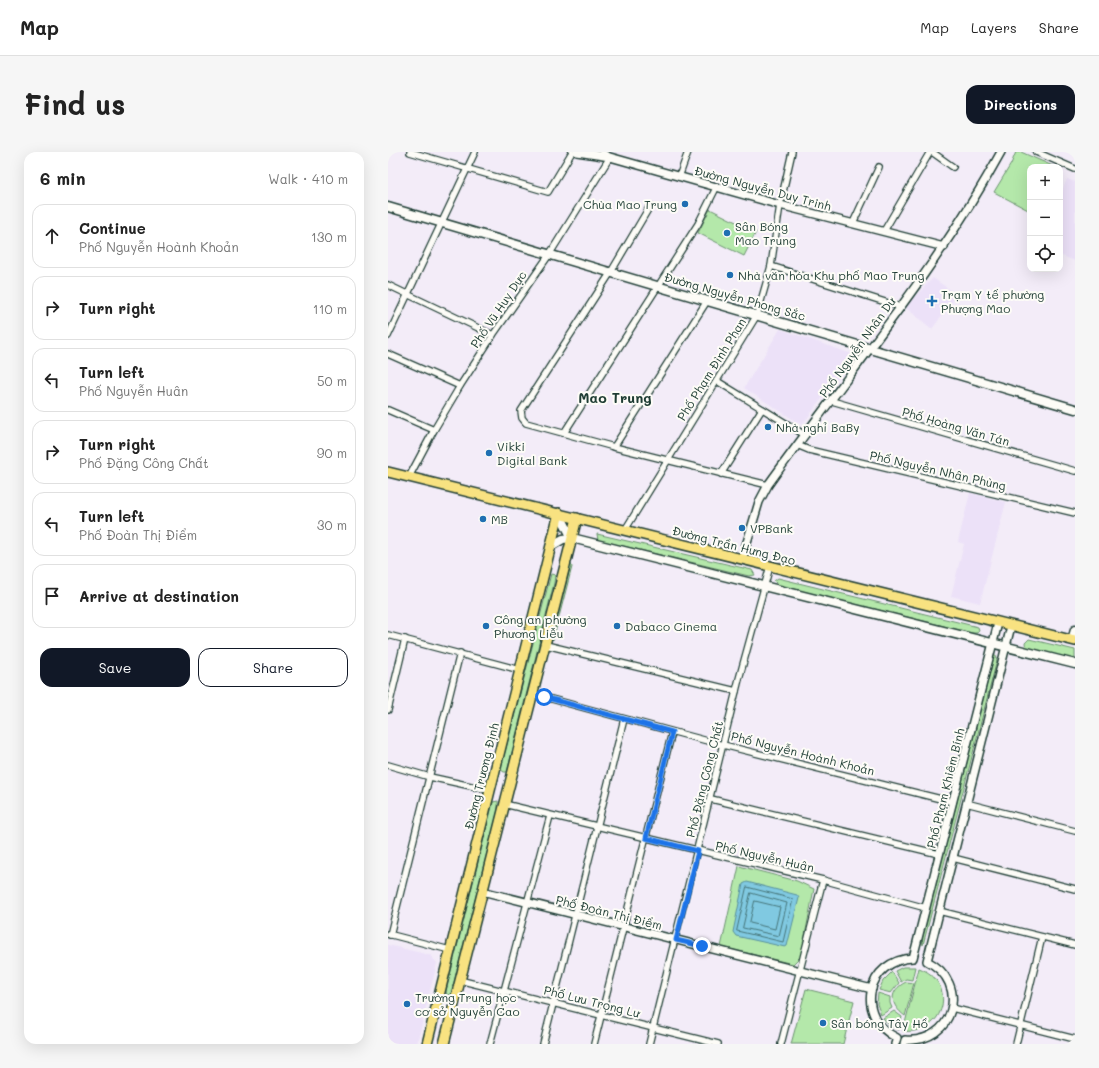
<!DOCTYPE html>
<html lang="en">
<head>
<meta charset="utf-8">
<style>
  :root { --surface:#fff; --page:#f6f6f6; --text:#222; --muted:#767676; --line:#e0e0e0; --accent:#111827 }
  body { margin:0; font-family:Mali,sans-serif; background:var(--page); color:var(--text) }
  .controls { position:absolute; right:12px; top:12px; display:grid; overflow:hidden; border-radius:8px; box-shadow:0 4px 16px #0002 }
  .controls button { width:36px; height:36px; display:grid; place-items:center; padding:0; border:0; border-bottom:1px solid var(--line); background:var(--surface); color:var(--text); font:20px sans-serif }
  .stop { position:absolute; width:12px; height:12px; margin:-9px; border:3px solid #1a73e8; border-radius:50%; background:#fff }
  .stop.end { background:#1a73e8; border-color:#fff; box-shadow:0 1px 4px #0008 }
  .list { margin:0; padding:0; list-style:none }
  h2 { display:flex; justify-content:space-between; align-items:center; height:52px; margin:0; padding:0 16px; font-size:17px }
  h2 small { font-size:13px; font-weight:400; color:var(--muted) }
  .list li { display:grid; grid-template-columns:26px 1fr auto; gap:12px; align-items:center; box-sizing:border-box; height:64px; margin:0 8px 8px; padding:0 8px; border:1px solid var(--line); border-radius:12px }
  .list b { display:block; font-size:15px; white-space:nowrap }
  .list p { margin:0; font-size:13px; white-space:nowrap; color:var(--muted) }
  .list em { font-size:13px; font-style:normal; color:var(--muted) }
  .actions { display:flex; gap:8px; padding:12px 16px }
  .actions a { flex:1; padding:9px 0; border:1px solid var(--accent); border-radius:12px; text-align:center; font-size:14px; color:var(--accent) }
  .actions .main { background:var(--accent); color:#fff }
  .icon { flex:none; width:22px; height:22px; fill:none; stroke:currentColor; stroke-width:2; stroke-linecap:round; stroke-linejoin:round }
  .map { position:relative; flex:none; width:687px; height:892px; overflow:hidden; border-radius:12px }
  header { display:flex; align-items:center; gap:24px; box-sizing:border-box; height:56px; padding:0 20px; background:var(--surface); border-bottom:1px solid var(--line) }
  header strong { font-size:19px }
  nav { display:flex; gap:22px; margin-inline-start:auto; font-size:14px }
  .intro { display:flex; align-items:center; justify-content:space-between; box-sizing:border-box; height:96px; padding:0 24px }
  h1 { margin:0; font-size:28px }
  .button { padding:10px 18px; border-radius:12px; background:var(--accent); color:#fff; font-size:14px; font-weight:700 }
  main { display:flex; gap:24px; padding:0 24px }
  aside { flex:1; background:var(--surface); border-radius:12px; box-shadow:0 4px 16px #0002 }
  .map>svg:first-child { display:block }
  .built { fill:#ece1f8 }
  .green { fill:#b4e8aa; stroke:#6a926f }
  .water { fill:#80c9e1; stroke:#59919c }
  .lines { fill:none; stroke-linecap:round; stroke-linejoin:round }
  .shore { stroke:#467579; stroke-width:1 }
  .minor-casing { stroke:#1f3d34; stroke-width:8 }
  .tertiary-casing { stroke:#1f3d34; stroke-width:10 }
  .secondary-casing { stroke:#1f3d34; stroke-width:11 }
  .primary-casing { stroke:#1f3d34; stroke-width:12 }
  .trunk-casing { stroke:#1f3d34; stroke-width:12 }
  .minor { stroke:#fdfcf7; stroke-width:5.5 }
  .tertiary { stroke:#fdfcf7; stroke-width:7 }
  .secondary { stroke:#fdfcf7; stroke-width:8 }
  .primary { stroke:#f8e281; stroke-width:9 }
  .trunk { stroke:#f8e281; stroke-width:9 }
  .route { stroke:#1a73e8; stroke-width:5 }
  .poi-dot { fill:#1f6fb2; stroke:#fdfcf7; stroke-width:1.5 }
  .labels { text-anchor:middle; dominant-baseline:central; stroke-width:4; stroke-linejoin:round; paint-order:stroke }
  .street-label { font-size:12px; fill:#1f3d34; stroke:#fdfcf7 }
  .poi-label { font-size:12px; fill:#1f3d34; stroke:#fdfcf7; text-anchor:start }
  .quarter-label { font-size:14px; font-weight:bold; fill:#1f3d34; stroke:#fdfcf7 }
</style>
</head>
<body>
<header>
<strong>Map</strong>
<nav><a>Map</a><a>Layers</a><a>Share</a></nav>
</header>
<div class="intro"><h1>Find us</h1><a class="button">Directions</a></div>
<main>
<aside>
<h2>6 min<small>Walk · 410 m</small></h2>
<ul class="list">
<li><svg class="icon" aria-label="ahead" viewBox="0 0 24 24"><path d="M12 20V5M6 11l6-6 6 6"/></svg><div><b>Continue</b><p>Phố Nguyễn Hoành Khoản</p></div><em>130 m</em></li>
<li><svg class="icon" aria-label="right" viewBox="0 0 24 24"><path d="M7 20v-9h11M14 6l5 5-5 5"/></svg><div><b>Turn right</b></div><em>110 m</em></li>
<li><svg class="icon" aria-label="left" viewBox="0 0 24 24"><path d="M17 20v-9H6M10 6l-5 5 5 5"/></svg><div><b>Turn left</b><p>Phố Nguyễn Huân</p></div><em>50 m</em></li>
<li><svg class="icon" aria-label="right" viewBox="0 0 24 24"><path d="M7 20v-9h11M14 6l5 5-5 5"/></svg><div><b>Turn right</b><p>Phố Đặng Công Chất</p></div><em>90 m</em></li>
<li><svg class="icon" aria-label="left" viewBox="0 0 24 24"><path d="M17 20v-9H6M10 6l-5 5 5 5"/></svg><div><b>Turn left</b><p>Phố Đoàn Thị Điểm</p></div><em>30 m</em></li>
<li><svg class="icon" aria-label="arrive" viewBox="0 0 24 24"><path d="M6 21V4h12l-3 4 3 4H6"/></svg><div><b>Arrive at destination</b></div></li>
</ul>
<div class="actions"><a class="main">Save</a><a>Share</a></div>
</aside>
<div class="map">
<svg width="687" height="892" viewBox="0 0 687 892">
  <rect width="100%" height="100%" fill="#f3ecf8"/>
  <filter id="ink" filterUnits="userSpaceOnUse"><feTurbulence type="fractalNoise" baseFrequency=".025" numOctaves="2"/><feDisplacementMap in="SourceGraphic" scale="8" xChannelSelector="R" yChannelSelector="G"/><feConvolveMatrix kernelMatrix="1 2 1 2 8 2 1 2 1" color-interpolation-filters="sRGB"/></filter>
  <g filter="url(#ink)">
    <g class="built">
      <polygon points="679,27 687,30 687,109 672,103 672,44"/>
      <polygon points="545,126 569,143 544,177 517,155"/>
      <polygon points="392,177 467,203 414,273 356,236"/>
      <polygon points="582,341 618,350 592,451 563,444 576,392 570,390"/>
      <polygon points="0,793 42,803 49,811 29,892 0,892"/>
    </g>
    <g class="green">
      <polygon points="628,0 633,0 667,15 642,15 642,59 606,40 623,12"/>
      <polygon points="322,57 368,80 356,104 310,81"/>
      <polygon points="209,382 364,418 367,423 361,424 210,388"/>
      <polygon points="183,412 184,415 165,488 163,485"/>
      <polygon points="163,422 167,423 166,431 119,620 116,620 113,618 113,615"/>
      <polygon points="390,426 590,475 591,478 589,481 584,481 390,433 386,429"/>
      <polygon points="641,487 687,498 687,508 638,496 637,491"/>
      <polygon points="606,504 608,504 609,508 535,793 534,787"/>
      <polygon points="110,649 110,658 64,838 63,842 59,843 58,839 104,654 105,650"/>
      <polygon points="351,714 409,729 426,737 413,804 405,812 333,795"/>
      <polygon points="515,815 527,815 524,828 518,827 513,830 507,819"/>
      <path d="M531 816C570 830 558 884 515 879Z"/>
      <polygon points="504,820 511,831 503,841 491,838 495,829"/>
      <path d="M518 830 526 831 517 864C502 853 500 839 518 830Z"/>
      <polygon points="418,837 466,849 455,892 403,892"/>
      <polygon points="490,841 502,845 502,851 504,856 493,863 489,852"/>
      <polygon points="506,859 514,865 511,878 501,873 495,866"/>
    </g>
    <polygon class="water" points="359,730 409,743 411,746 399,794 397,795 348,784 345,780 355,732"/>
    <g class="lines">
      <g class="shore">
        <polygon points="359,735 405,747 395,790 349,779"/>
        <polygon points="363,741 399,751 391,784 355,776"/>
        <polygon points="367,749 392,755 387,777 362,771"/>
      </g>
      <defs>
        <g id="minor">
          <polyline points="22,0 160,40 184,0"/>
          <polyline points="544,0 565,15"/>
          <polyline points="648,0 687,17"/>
          <polyline points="291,25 300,0"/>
          <polyline points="262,54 223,120 133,259 134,266 138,271 226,295 380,333"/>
          <polyline points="465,71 491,15"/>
          <polyline points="496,79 542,0"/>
          <polyline points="383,114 513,155"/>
          <polyline points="0,133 105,183"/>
          <polyline points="0,184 87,0"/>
          <polyline points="0,202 72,234"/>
          <polyline points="329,229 417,283"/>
          <polyline points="444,249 687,319"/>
          <polyline points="0,258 46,278"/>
          <polyline points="176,281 310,72 328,36"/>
          <polyline points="409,293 421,298 687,361"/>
          <polyline points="226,295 319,149"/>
          <polyline points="333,322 374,257"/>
          <polyline points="21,325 46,278 72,234 105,183 161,103 222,5 214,0"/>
          <polyline points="237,378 369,163 383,114 392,53 404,0"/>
          <polyline points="0,483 132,518"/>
          <polyline points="158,493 348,539"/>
          <polyline points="145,542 327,591 565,650"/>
          <polyline points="0,558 17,487"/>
          <polyline points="0,613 42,625 101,638"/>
          <polyline points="323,647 551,702"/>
          <polyline points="578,651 687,679"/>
          <polyline points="116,652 435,728 538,756"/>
          <polyline points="565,706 687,737"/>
          <polyline points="551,759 687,793"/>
          <polyline points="0,782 62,798"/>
          <polyline points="2,783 72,501"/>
          <polyline points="71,828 330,892"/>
          <polyline points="564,856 687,887"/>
          <polyline points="102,892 162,664"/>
          <polyline points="155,892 236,567"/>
          <polyline points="206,892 284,580"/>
          <polyline points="261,892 351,527 382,414"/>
          <polyline points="393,892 435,728"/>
          <polyline points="628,892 654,785"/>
        </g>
        <g id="tertiary">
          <polyline points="189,0 222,5 392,53 556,95"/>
          <path d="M354 407 371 350 380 333C459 223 548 119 613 0"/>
          <polyline points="94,739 484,837"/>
          <path d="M507 892 509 886C466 865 478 808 525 806L610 471"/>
          <path d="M516 892 517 888C566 892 583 831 539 809L623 474"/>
        </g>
        <g id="secondary">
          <polyline points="0,55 687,257"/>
          <polyline points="171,361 184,386"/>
          <polyline points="163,394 175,387 184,386 687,512"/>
          <polyline points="684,488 687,478"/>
        </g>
        <g id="primary">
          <polyline points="39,892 171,361"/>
          <polyline points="56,892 189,366"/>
        </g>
        <polyline id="trunk" points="0,320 687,489"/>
      </defs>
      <use href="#minor" class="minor-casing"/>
      <use href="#tertiary" class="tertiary-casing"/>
      <use href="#secondary" class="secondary-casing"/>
      <use href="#primary" class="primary-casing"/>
      <use href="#trunk" class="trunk-casing"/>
      <use href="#minor" class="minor"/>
      <use href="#tertiary" class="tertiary"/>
      <use href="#secondary" class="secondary"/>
      <use href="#primary" class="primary"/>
      <use href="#trunk" class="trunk"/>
    </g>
  </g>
  <g class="lines" filter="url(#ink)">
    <polyline class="route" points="156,545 284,580 258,686 310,699 288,788 314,794"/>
  </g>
  <g class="poi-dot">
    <circle cx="297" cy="52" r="4"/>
    <circle cx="339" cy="81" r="4"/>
    <circle cx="342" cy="123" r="4"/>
    <path d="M542 143h4v4h4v4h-4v4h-4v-4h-4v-4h4z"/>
    <circle cx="380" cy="275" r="4"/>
    <circle cx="101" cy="301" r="4"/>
    <circle cx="95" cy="367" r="4"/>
    <circle cx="354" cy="376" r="4"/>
    <circle cx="98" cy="474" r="4"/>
    <circle cx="229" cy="474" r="4"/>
    <circle cx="19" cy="852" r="4"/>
    <circle cx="435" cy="871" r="4"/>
  </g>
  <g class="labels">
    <g class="street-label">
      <text transform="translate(375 36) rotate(15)">Đường Nguyễn Duy Trinh</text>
      <text transform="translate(347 144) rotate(16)">Đường Nguyễn Phong Sắc</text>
      <text transform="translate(110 157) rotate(-56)">Phố Vũ Huy Dực</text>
      <text transform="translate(469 195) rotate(-54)">Phố Nguyễn Nhân Dư</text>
      <text transform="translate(323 217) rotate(-58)">Phố Phạm Đình Phan</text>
      <text transform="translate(568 274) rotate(16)">Phố Hoàng Văn Tán</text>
      <text transform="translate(550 318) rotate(13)">Phố Nguyễn Nhân Phùng</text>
      <text transform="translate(346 393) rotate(14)">Đường Trần Hưng Đạo</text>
      <text transform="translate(415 601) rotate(14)">Phố Nguyễn Hoành Khoản</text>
      <text transform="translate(93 624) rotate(-76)">Đường Trương Định</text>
      <text transform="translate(316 627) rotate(-76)">Phố Đặng Công Chất</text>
      <text transform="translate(557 636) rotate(-76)">Phố Phạm Khiêm Bính</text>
      <text transform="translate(377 704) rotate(13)">Phố Nguyễn Huân</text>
      <text transform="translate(221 760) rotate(14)">Phố Đoàn Thị Điểm</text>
      <text transform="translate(204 849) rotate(14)">Phố Lưu Trọng Lư</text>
    </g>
    <g class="poi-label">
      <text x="289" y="52" text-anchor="end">Chùa Mao Trung</text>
      <text x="347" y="74">Sân Bóng<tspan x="347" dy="14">Mao Trung</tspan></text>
      <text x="350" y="123">Nhà văn hóa Khu phố Mao Trung</text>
      <text x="553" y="142">Trạm Y tế phường<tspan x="553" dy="14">Phượng Mao</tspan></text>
      <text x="388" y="275">Nhà nghỉ BaBy</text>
      <text x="109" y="294">Vikki<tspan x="109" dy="14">Digital Bank</tspan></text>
      <text x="103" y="367">MB</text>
      <text x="362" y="376">VPBank</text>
      <text x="106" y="467">Công an phường<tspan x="106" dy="14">Phương Liễu</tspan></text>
      <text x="237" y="474">Dabaco Cinema</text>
      <text x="27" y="845">Trường Trung học<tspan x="27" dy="14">cơ sở Nguyễn Cao</tspan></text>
      <text x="443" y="871">Sân bóng Tây Hồ</text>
    </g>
    <g class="quarter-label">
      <text x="227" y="245">Mao Trung</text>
    </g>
  </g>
</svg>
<div class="controls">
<button>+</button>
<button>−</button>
<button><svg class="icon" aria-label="locate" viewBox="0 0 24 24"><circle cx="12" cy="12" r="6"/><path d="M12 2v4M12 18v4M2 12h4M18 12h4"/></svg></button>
</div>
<div class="stop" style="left:156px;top:545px"></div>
<div class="stop end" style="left:314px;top:794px"></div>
</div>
</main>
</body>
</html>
